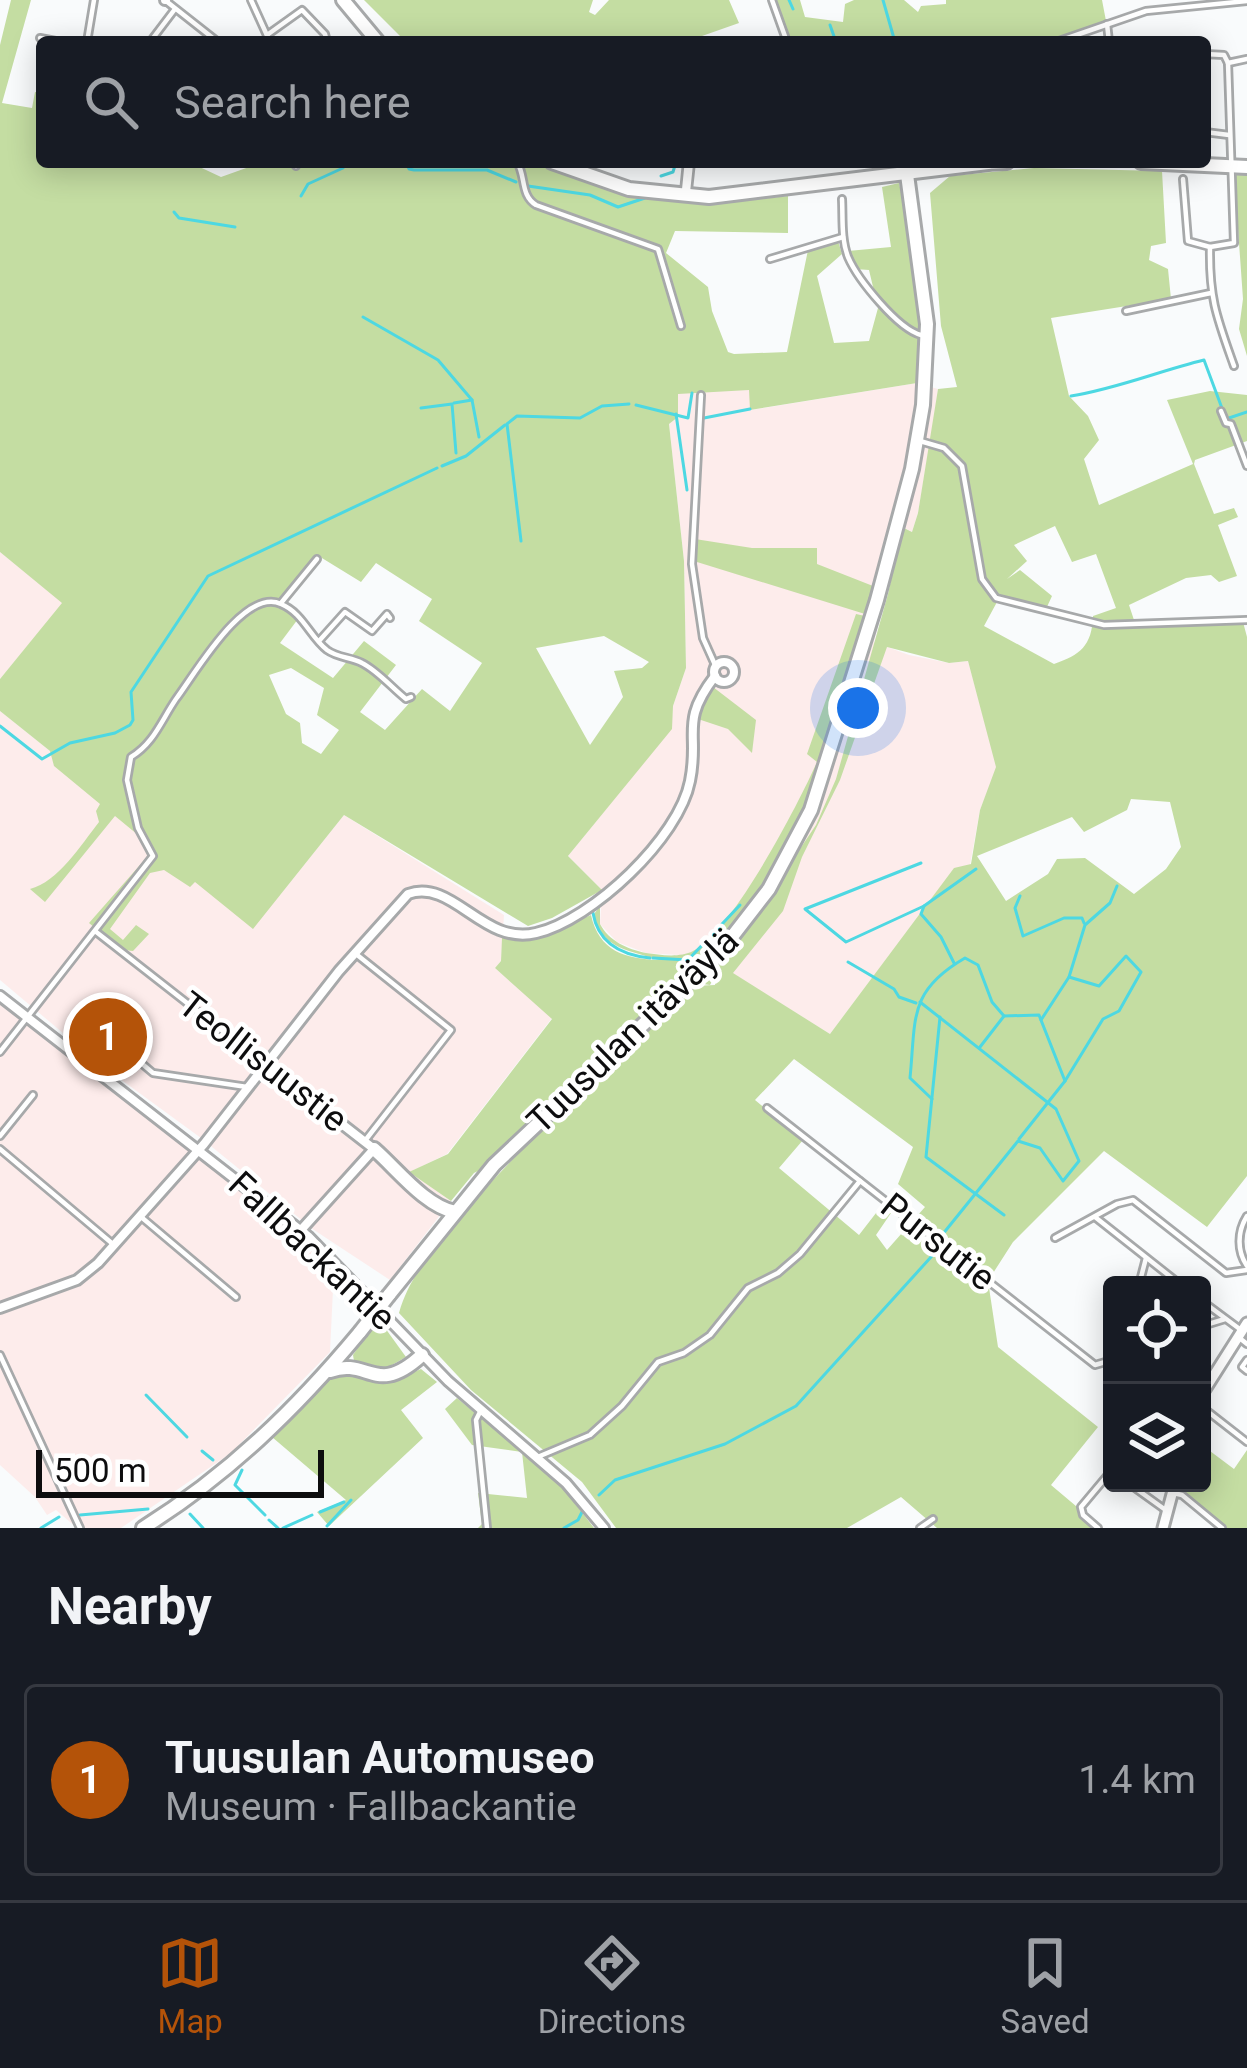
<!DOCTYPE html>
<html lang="en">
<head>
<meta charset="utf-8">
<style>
  :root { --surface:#171b24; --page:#20242c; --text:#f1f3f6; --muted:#9ea1a6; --line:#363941; --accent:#b45309 }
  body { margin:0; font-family:Roboto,sans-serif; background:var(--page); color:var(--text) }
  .controls { position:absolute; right:36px; bottom:36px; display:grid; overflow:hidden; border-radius:12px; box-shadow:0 6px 30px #0003 }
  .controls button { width:108px; height:108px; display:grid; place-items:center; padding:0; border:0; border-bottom:3px solid var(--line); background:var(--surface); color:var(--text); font:60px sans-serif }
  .scale { position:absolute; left:36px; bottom:30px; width:288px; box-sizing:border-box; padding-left:12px; border:6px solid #0d0d0e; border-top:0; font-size:33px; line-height:42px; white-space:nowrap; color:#0d0d0e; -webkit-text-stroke:9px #fff; paint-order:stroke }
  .you { position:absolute; left:858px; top:708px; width:42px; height:42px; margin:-30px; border:9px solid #fff; border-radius:50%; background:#1a73e8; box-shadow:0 0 0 18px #1a73e833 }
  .badge { display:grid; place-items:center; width:78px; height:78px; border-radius:50%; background:var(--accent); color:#fff; font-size:39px; font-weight:700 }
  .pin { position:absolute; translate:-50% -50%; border:6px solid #fff; box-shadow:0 3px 12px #0006 }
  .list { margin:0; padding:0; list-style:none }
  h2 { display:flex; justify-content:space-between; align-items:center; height:156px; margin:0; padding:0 48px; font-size:51px }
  h2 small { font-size:39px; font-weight:400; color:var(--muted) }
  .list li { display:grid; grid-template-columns:78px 1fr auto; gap:36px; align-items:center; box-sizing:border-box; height:192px; margin:0 24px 24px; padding:0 24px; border:3px solid var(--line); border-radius:12px }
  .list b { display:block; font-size:45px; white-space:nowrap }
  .list p { margin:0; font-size:39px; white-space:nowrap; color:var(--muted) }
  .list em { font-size:39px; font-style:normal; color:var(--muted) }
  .icon { flex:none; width:66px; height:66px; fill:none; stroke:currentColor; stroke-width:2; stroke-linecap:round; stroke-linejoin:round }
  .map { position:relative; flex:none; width:1247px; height:1528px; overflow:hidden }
  .search { position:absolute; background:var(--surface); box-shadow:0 6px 30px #0003; left:36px; right:36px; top:36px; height:132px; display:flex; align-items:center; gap:30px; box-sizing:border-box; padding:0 42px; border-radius:12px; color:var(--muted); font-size:45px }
  .sheet { height:372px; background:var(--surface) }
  nav { display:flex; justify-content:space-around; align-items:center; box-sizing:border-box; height:168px; border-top:3px solid var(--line); background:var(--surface); font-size:33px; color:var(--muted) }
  nav a { display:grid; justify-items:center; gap:6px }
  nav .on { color:var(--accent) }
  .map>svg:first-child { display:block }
  .industrial { fill:#fdeceb }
  .green { fill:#c4dda2; fill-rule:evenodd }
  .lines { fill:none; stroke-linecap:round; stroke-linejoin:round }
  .stream { stroke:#4dd8e2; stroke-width:3 }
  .minor-casing { stroke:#a7a9aa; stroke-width:10 }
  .tertiary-casing { stroke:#a7a9aa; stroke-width:14 }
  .secondary-casing { stroke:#a7a9aa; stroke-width:15 }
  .primary-casing { stroke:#a7a9aa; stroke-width:18 }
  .minor { stroke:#fff; stroke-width:4.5 }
  .tertiary { stroke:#fff; stroke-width:8 }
  .secondary { stroke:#fff; stroke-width:9 }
  .primary { stroke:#fff; stroke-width:12 }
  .primary-bridge-casing { stroke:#a7a9aa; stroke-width:18; stroke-linecap:butt }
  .primary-bridge { stroke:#fff; stroke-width:12 }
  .labels { text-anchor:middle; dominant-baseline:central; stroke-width:9; stroke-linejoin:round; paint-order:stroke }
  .street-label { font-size:36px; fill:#0d0d0e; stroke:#fff }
</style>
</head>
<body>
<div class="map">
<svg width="1247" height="1528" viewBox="0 0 1247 1528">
  <rect width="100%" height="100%" fill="#f9fbfc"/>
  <g class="industrial">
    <polygon points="917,383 938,389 935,413 918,513 912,532 903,527 874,642 909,655 949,663 968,661 997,767 980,810 970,865 954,869 830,1034 732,973 679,955 646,953 617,942 600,924 601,909 595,894 601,889 568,856 671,729 673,706 686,668 684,561 669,424 678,417 678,393 750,389 751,410"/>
    <polygon points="0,552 63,603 0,679"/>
    <polygon points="0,711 50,751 280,895 344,815 504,915 501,961 495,968 552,1018 447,1154 410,1172 451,1201 390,1280 314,1230 201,1138 101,1065 0,980"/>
    <polygon points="0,1004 244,1188 334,1268 330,1352 231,1453 121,1528 77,1528 56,1510 47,1515 35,1497 0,1465"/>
  </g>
  <g class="green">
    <path d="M11 0H31L2 103 32 108 35 92 42 93V162H189L221 177 263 162H534L616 189 689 199 749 200 788 196V233L675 231 666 253 708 287 712 311 728 352 734 354 787 352 808 250 838 241 842 254 817 276 834 343 869 341 878 308 869 270 855 269 848 251 891 247 882 187 899 183 905 210 909 214 922 342 917 383 750 410 749 390 678 394V417L669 424 684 561 686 668 673 706 672 729 568 856 602 890 552 918 528 926 344 815 253 929 195 882 190 887 164 870 150 873 110 929 123 940 136 925 149 934 133 951C117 950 102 933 89 923L147 857 149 844 115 816 45 902 30 889C58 882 81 845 99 822L96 811 100 804 54 766 50 751 0 711V679L62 603 0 552V45ZM317 555 361 582 376 563 432 599 419 621 482 663 450 711 422 689 385 730 360 712 396 665 364 641 333 678 280 643 298 619 278 603ZM604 636 649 662 642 668 614 671 623 697 590 745 536 648ZM291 668 324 688 317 715 339 730 321 754 302 743 300 723 286 714 269 675Z"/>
    <polygon points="364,0 593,0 589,12 595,15 609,0 729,0 739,23 685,42 406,42"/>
    <polygon points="775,0 800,0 805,17 843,22 845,4 854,0 904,0 918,12 921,6 946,4 946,0 1102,0 1106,21 1050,42 790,42"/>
    <path d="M1034 168 1162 171 1166 243 1151 246 1149 260 1168 269 1171 299 1051 318 1069 396 1088 416 1099 440 1084 459 1099 505 1193 464 1167 400 1210 391 1247 395V441L1195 460 1194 464 1214 514 1234 508 1238 517 1218 525 1237 576 1219 582 1211 575 1186 578 1129 605 1136 626 1243 622 1247 637V1176L1207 1227 1104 1151 1013 1242 988 1281 998 1347 1098 1427 1051 1485 1102 1528H937L901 1497 847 1528H616L582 1482 471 1390 399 1313C408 1281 425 1261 446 1235 518 1142 612 1071 692 986L715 985 716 974 710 985 696 983 720 961 755 916 816 825 836 779 888 594 902 527 912 532 918 513 938 389 957 387 941 326 930 193 950 176ZM1055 526 1072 562 1096 554 1116 608 1093 616C1092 646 1080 655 1054 664L984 626 997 602 1046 609 1052 596 1020 570 1007 579 1027 561 1014 545ZM887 647 949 663 968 661 996 767 980 810 971 864 954 868 830 1034 733 973 783 911 802 857 840 780ZM1131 799 1170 802 1181 847 1166 869 1134 894 1085 858 1057 859 1048 874 1006 901 977 856 1072 817 1084 832 1127 810ZM794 1059 913 1147 898 1184 925 1207 887 1250 876 1235 891 1213 883 1204 859 1235 779 1168 803 1140 755 1100Z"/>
    <polygon points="1234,172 1247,172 1247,356 1239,329 1243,299"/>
    <polygon points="695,539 752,548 817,548 817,564 873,586 865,614 697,562"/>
    <path d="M856 614 865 616 820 772 776 869 728 939 486 1167 474 1173 451 1201 409 1172 448 1154 552 1019 495 968 501 961 502 938 541 937 591 915C599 951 625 959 659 960 634 951 600 950 594 914L600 906V924C609 941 627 949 646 953 660 955 680 958 693 951 733 930 798 805 817 762L807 754Z"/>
    <polygon points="713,687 756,720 752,753 728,729 695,718"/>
    <polygon points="375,1321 380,1321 406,1357 385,1369 354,1361 353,1355"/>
    <polygon points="421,1369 437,1382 401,1410 423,1438 329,1526 317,1512 346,1500 272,1437 333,1375 341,1372 391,1382"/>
    <polygon points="457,1398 560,1484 594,1528 478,1528 482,1524 478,1493 527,1498 522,1452 472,1445 445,1409"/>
    <polygon points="1202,1445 1234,1469 1247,1450 1247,1528 1225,1528 1180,1492 1182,1483 1202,1483"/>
  </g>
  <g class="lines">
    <g class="stream">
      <polyline points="789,0 793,9"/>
      <polyline points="883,0 895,42"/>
      <polyline points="830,25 836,42"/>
      <polyline points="406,162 409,169 414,170 487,170 516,182"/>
      <polyline points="350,165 355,162"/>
      <polyline points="661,176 673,172 676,162"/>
      <polyline points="528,186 590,195 618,207 645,198"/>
      <polyline points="301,196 308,184 343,168"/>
      <polyline points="174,212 179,218 235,227"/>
      <polyline points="363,317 438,360 472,400 479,437"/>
      <path d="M1071 396C1116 389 1159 371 1204 360L1226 419 1247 412"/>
      <polyline points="454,403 472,400"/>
      <polyline points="636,405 688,418 692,393"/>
      <polyline points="421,408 452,404 456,453"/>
      <polyline points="676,414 687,490"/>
      <polyline points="704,418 750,409"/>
      <polyline points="442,466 466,456 505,425"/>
      <polyline points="521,541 507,424 517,416 580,418 602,406 629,404"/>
      <polyline points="0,726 42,759 70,743 115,733 130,725 133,720 131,692 208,576 437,468"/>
      <polyline points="921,863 805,909 846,942 924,906 976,869"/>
      <polyline points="1020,896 1015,908 1023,936 1064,918 1082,918 1084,923"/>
      <polyline points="924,906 921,914 941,937 954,963"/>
      <path d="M593 913C598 943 621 955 650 958"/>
      <polyline points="653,958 688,960 740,905"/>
      <polyline points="848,962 894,989 899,997 916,1003"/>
      <polyline points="920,1002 1056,1109 1079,1161 1063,1181 1040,1148 1018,1141 938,1240"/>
      <polyline points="940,1017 926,1157 1004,1215"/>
      <polyline points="1041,1020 1069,977 1085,925 1110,903 1117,886"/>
      <polyline points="980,1047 1004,1016 1039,1015 1065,1081"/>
      <path d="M932 1099 910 1078C916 1018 908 991 965 958L978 965 992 1002 1004 1016"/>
      <polyline points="1019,1139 1065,1081 1103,1019 1119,1011 1141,972 1126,956 1099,986 1069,977"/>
      <polyline points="146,1395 187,1437"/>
      <polyline points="202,1451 213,1460"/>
      <polyline points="242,1470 235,1485 265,1515"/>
      <polyline points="599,1495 615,1480 725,1444 796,1406 941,1246"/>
      <polyline points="320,1512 344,1502"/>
      <polyline points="190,1514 203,1528"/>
      <polyline points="80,1515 148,1509"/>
      <polyline points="269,1520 278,1528"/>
      <polyline points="327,1526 351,1500"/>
      <polyline points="41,1528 59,1517"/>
      <polyline points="283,1528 312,1515"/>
      <polyline points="564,1528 578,1520 583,1510"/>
    </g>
    <defs>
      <g id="minor">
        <polyline points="251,0 270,42"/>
        <polyline points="772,0 787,42"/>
        <polyline points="166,1 218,42"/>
        <polyline points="1107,24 1109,42"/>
        <polyline points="267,35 302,10 325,34 327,42"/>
        <polyline points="40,38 61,42"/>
        <polyline points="87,42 94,0"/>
        <polyline points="150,42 175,9"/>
        <polyline points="1056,42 1146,11 1247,1"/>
        <polyline points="1205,54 1224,55 1228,63"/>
        <path d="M1228 63 1234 243 1210 247C1209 299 1217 318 1234 366"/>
        <polyline points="1228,63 1247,59"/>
        <polyline points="1205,132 1229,135"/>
        <polyline points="293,162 296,166"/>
        <path d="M517 162C526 176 520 195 536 205L658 249 681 326"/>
        <polyline points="1183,179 1188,241 1210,247"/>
        <polyline points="688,190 691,162"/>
        <polyline points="684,192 687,162"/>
        <path d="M842 199C843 218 841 239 848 257 858 280 898 329 921 335"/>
        <polyline points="770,259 843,237"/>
        <polyline points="1126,311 1211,293"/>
        <polyline points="701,395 692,564 703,638 716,667"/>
        <polyline points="1221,411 1226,423 1231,424 1247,466"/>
        <polyline points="920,441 944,448 962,466 982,579 996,598 1104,625 1247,620"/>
        <polyline points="281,603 317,559"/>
        <polyline points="319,641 345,612 372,631 387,614 390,618"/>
        <polyline points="95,931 265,1064"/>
        <polyline points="356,954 451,1030 364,1142"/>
        <path d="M0 1052 153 856 138 828 127 780 131 757C154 743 161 721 176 699 195 674 244 587 281 604 303 613 310 637 327 650 338 658 351 657 362 663 378 671 392 688 406 699L411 697"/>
        <polyline points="140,1062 153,1073 247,1087"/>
        <polyline points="767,1108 1095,1365 1112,1360"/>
        <polyline points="0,1136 33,1095"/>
        <polyline points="0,1149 114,1245"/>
        <polyline points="140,1216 236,1297"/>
        <path d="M1247 1216C1237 1232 1237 1251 1247 1266"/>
        <polyline points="1095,1217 1181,1285"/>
        <polyline points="1055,1238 1117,1204 1133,1200 1226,1273 1247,1270"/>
        <polyline points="1139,1285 1146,1258"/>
        <polyline points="1202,1301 1241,1330"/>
        <polyline points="1202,1326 1225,1319"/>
        <polyline points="1237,1336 1247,1344"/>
        <polyline points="0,1355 80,1528"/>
        <polyline points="1247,1360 1242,1367 1247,1371"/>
        <polyline points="1202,1407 1247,1442"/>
        <polyline points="481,1410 476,1420 487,1528"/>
        <polyline points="540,1456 590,1435 622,1406 658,1362 684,1353 710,1335 748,1288 778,1273 800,1254 860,1181"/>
        <polyline points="1128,1483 1167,1511"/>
        <polyline points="1173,1493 1182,1495 1222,1528"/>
        <polyline points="920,1528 933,1519"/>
        <polyline points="1098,1528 1083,1515 1081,1507 1112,1470"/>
      </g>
      <g id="tertiary">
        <polyline points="165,0 166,0"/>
        <circle cx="724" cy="672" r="10"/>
        <polyline points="0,996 309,1237 448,1381 566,1483 604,1528"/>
        <polyline points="266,1065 374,1149 301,1230"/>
        <path d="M0 1308 77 1280 98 1263 204 1144 339 971 408 894C453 878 483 946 536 933 592 920 679 838 690 781 700 733 679 723 715 676"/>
      </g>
      <g id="secondary">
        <polyline points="1202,1394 1247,1323"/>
        <polyline points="1163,1528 1175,1483"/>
      </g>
      <g id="primary">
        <polyline points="343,0 378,42"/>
        <polyline points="552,162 629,189 709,197 988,163"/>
        <polyline points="1141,162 1247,167"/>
        <polyline points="982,163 1007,162"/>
        <path d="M374 1149C397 1169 425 1206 455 1212"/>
        <polyline points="389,1295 494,1165 721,951 769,889 811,810 877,600 912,469 923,405 927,324 906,167"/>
        <path d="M330 1371C369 1357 375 1398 422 1355"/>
        <path d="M143 1528C228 1475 296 1409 360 1332"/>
      </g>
    </defs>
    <use href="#minor" class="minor-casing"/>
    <use href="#tertiary" class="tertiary-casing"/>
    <use href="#secondary" class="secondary-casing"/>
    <use href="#primary" class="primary-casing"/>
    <use href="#minor" class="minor"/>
    <use href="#tertiary" class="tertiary"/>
    <use href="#secondary" class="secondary"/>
    <use href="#primary" class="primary"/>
    <defs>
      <polyline id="primary-bridge" points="360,1332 389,1295"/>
    </defs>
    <use href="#primary-bridge" class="primary-bridge-casing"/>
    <use href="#primary-bridge" class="primary-bridge"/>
  </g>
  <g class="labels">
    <g class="street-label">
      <text transform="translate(633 1031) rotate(-44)">Tuusulan itäväylä</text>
      <text transform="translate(263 1062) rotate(38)">Teollisuustie</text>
      <text transform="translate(938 1242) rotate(38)">Pursutie</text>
      <text transform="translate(312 1251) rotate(43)">Fallbackantie</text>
    </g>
  </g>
</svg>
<div class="controls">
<button><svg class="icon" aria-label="locate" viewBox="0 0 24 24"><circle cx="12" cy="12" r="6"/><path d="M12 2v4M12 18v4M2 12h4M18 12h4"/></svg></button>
<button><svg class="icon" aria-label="layers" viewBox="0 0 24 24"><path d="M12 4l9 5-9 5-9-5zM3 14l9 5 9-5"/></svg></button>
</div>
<div class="scale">500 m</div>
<div class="you"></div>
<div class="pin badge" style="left:108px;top:1037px">1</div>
<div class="search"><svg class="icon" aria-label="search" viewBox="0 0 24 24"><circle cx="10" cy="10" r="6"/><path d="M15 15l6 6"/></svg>Search here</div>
</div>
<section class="sheet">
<h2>Nearby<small></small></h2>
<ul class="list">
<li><span class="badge">1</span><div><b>Tuusulan Automuseo</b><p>Museum · Fallbackantie</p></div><em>1.4 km</em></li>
</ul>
</section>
<nav>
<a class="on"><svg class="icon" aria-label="map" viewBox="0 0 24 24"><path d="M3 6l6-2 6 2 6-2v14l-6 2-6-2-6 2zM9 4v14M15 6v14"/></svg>Map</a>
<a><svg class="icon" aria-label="directions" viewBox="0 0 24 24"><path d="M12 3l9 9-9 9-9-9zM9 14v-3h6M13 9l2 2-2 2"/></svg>Directions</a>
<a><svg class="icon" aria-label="saved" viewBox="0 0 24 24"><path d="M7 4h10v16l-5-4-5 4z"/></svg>Saved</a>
</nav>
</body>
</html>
